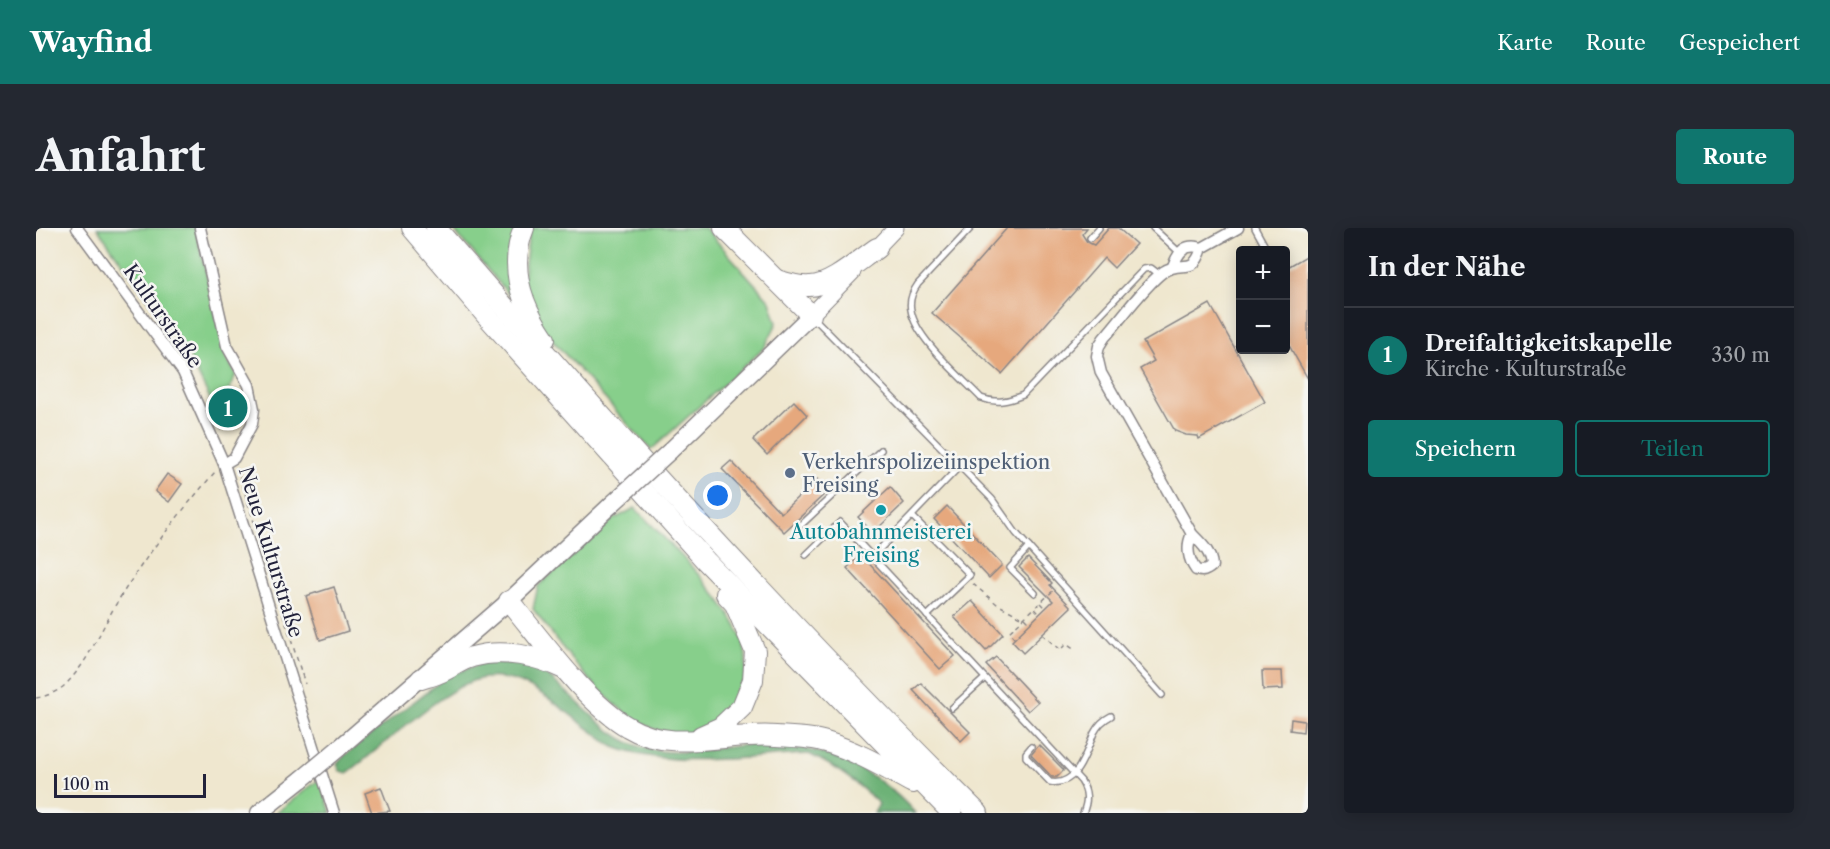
<!DOCTYPE html>
<html lang="de">
<head>
<meta charset="utf-8">
<style>
  :root { --surface:#171b24; --page:#242831; --text:#f1f3f6; --muted:#9ea1a6; --line:#363941; --accent:#0f766e }
  body { margin:0; font-family:"Libre Caslon Text",serif; background:var(--page); color:var(--text) }
  .controls { position:absolute; right:18px; top:18px; display:grid; overflow:hidden; border-radius:6px; box-shadow:0 3px 15px #0003 }
  .controls button { width:54px; height:54px; display:grid; place-items:center; padding:0; border:0; border-bottom:2px solid var(--line); background:var(--surface); color:var(--text); font:30px sans-serif }
  .scale { position:absolute; left:18px; bottom:15px; width:152px; box-sizing:border-box; padding-left:6px; border:3px solid #22223b; border-top:0; font-size:16px; line-height:21px; white-space:nowrap; color:#22223b; -webkit-text-stroke:4px #f6f6f2; paint-order:stroke }
  .you { position:absolute; left:682px; top:268px; width:21px; height:21px; margin:-15px; border:4px solid #fff; border-radius:50%; background:#1a73e8; box-shadow:0 0 0 9px #1a73e833 }
  .badge { display:grid; place-items:center; width:39px; height:39px; border-radius:50%; background:var(--accent); color:#fff; font-size:20px; font-weight:700 }
  .pin { position:absolute; translate:-50% -50%; border:3px solid #fff; box-shadow:0 2px 6px #0006 }
  .list { margin:0; padding:0; list-style:none }
  h2 { display:flex; justify-content:space-between; align-items:center; height:78px; margin:0; padding:0 24px; font-size:26px }
  h2 small { font-size:20px; font-weight:400; color:var(--muted) }
  .list li { display:grid; grid-template-columns:39px 1fr auto; gap:18px; align-items:center; box-sizing:border-box; height:96px; padding:0 24px; border-top:2px solid var(--line) }
  .list b { display:block; font-size:22px; white-space:nowrap }
  .list p { margin:0; font-size:20px; white-space:nowrap; color:var(--muted) }
  .list em { font-size:20px; font-style:normal; color:var(--muted) }
  .actions { display:flex; gap:12px; padding:18px 24px }
  .actions a { flex:1; padding:14px 0; border:2px solid var(--accent); border-radius:6px; text-align:center; font-size:21px; color:var(--accent) }
  .actions .main { background:var(--accent); color:#fff }
  .map { position:relative; flex:none; width:1272px; height:585px; overflow:hidden; border-radius:6px }
  header { display:flex; align-items:center; gap:36px; box-sizing:border-box; height:84px; padding:0 30px; background:var(--accent); color:#fff }
  header strong { font-size:28px }
  nav { display:flex; gap:33px; margin-inline-start:auto; font-size:21px }
  .intro { display:flex; align-items:center; justify-content:space-between; box-sizing:border-box; height:144px; padding:0 36px }
  h1 { margin:0; font-size:42px }
  .button { padding:15px 27px; border-radius:6px; background:var(--accent); color:#fff; font-size:21px; font-weight:700 }
  main { display:flex; gap:36px; padding:0 36px }
  aside { flex:1; background:var(--surface); border-radius:6px; box-shadow:0 3px 15px #0003 }
  .map>svg:first-child { display:block }
  .green { fill:#87cf8b; stroke:#547863; stroke-width:1.5 }
  .forest { fill:#6db277; stroke:#486a59; stroke-width:1.5 }
  .building { fill:#e6a87d }
  .lines { fill:none; stroke-linecap:round; stroke-linejoin:round }
  .service-casing { stroke:#888485; stroke-width:8 }
  .minor-casing { stroke:#888485; stroke-width:13 }
  .secondary-casing { stroke:#888485; stroke-width:17 }
  .primary-casing { stroke:#888485; stroke-width:19 }
  .motorway-casing { stroke:#888485; stroke-width:22 }
  .path { stroke:#888485; stroke-width:1.5; stroke-dasharray:4.5 4.5; stroke-linecap:butt }
  .service { stroke:#fff; stroke-width:5 }
  .minor { stroke:#fff; stroke-width:10 }
  .secondary { stroke:#fff; stroke-width:15 }
  .primary { stroke:#fff; stroke-width:16 }
  .motorway { stroke:#fff; stroke-width:20 }
  .primary-bridge-casing { stroke:#888485; stroke-width:19; stroke-linecap:butt }
  .primary-bridge { stroke:#fff; stroke-width:16 }
  .service-dot { fill:#5c6f8a; stroke:#f6f6f2; stroke-width:2 }
  .culture-dot { fill:#0f9aa8; stroke:#f6f6f2; stroke-width:2 }
  .labels { text-anchor:middle; dominant-baseline:central; stroke-width:5; stroke-linejoin:round; paint-order:stroke }
  .street-label { font-size:20px; fill:#22223b; stroke:#f6f6f2 }
  .service-label { font-size:20px; fill:#4e5e75; stroke:#f6f6f2; text-anchor:start }
  .culture-label { font-size:20px; fill:#0d838f; stroke:#f6f6f2 }
</style>
</head>
<body>
<header>
<strong>Wayfind</strong>
<nav><a>Karte</a><a>Route</a><a>Gespeichert</a></nav>
</header>
<div class="intro"><h1>Anfahrt</h1><a class="button">Route</a></div>
<main>
<div class="map">
<svg width="1272" height="585" viewBox="0 0 1272 585">
  <rect width="100%" height="100%" fill="#f6f6f2"/>
  <filter id="ink" filterUnits="userSpaceOnUse"><feTurbulence type="fractalNoise" baseFrequency=".0167" numOctaves="2"/><feDisplacementMap in="SourceGraphic" scale="12" xChannelSelector="R" yChannelSelector="G"/><feConvolveMatrix kernelMatrix="1 2 1 2 8 2 1 2 1" color-interpolation-filters="sRGB"/></filter>
  <filter id="wash" filterUnits="userSpaceOnUse"><feTurbulence type="fractalNoise" baseFrequency=".008" numOctaves="4" result="noise"/><feDisplacementMap in="SourceGraphic" scale="24" xChannelSelector="R" yChannelSelector="G"/><feGaussianBlur stdDeviation="1.35" result="paint"/><feColorMatrix in="noise" values="0 0 0 0 0 0 0 0 0 0 0 0 0 0 0 0 0 1.4 0 .05"/><feComposite in="paint" operator="in"/></filter>
  <g filter="url(#wash)">
    <rect width="100%" height="100%" fill="#efe7cf"/>
    <g class="green">
      <polygon points="61,0 159,0 191,131 200,146 182,187 152,126"/>
      <polygon points="416,0 483,0 478,69 476,70"/>
      <polygon points="494,0 669,0 734,73 741,95 728,120 615,222 509,104 486,57"/>
      <path d="M599 280C630 313 699 376 708 418 714 441 706 468 689 485 618 555 535 430 497 381L502 358 576 292Z"/>
      <polygon points="284,551 295,585 240,585"/>
    </g>
    <path class="forest" d="M448 434C464 434 482 434 498 439 506 442 513 449 520 455 549 478 574 513 612 521 646 529 678 519 712 517 776 513 837 537 879 585H838L843 576C823 556 799 538 773 526 716 528 632 541 578 519 572 516 565 510 560 506 526 483 493 445 449 450 413 453 344 522 311 545L304 543 301 536 309 527 410 449Z"/>
    <g id="blocks">
      <g class="building">
        <polygon points="971,0 1051,0 1046,6 1051,14 1058,17 1073,0 1082,0 1100,16 1078,40 1068,30 966,146 896,85"/>
        <polygon points="1272,27 1272,151 1250,112 1250,40"/>
        <polygon points="1174,76 1229,174 1163,211 1162,208 1150,207 1139,203 1104,141 1118,133 1107,114"/>
        <polygon points="758,173 771,187 731,227 717,212"/>
        <polygon points="695,233 745,285 781,251 792,263 748,304 686,241"/>
        <polygon points="131,246 146,256 133,274 119,263"/>
        <polygon points="854,259 868,275 837,305 822,289"/>
        <polygon points="911,278 966,337 953,350 898,291"/>
        <polygon points="825,327 919,428 904,441 811,340"/>
        <polygon points="992,330 1016,355 1014,357 1035,379 987,425 976,413 1017,373 983,339"/>
        <polygon points="298,359 312,403 284,412 270,368"/>
        <polygon points="936,373 967,406 950,423 918,389"/>
        <polygon points="960,429 1002,474 992,483 950,437"/>
        <polygon points="1226,443 1246,443 1247,461 1227,462"/>
        <polygon points="885,455 934,504 925,513 877,462"/>
        <polygon points="1255,491 1268,493 1267,504 1254,502"/>
        <polygon points="1003,517 1028,542 1021,549 1016,549 995,527"/>
        <polygon points="345,559 354,583 336,585 329,565"/>
      </g>
    </g>
  </g>
  <g filter="url(#ink)">
    <use href="#blocks" fill-opacity="0" stroke="#888485" stroke-width="1.5"/>
    <g class="lines">
      <defs>
        <g id="service">
          <path d="M935 0 882 56C877 63 873 73 875 82 879 110 925 149 945 170 961 176 972 173 987 167L1108 41 1115 40 1124 47"/>
          <polyline points="1117,0 1143,24"/>
          <polyline points="1219,0 1231,22"/>
          <polyline points="1054,10 1063,0"/>
          <polyline points="778,90 956,271 980,305 1126,467"/>
          <polyline points="876,288 934,347 891,388"/>
          <polyline points="764,298 845,222"/>
          <polyline points="993,319 974,340 999,365"/>
          <path d="M770 327 804 294 1045 553C1052 564 1052 573 1047 585"/>
          <polyline points="836,329 924,238"/>
          <polyline points="916,480 949,450"/>
          <path d="M995 519 990 525V529L1014 554C1042 559 1050 524 1058 505 1062 497 1067 492 1075 488"/>
        </g>
        <g id="minor">
          <polyline points="41,0 147,144 188,236 298,585"/>
          <polyline points="164,0 191,118 213,157 218,181 216,196 198,230 188,236"/>
          <path d="M1137 38C1143 23 1149 15 1166 20"/>
          <path d="M1156 306C1150 318 1152 331 1160 342 1167 344 1170 343 1176 338 1175 324 1166 316 1156 306L1065 145 1061 128 1063 118 1068 110C1084 92 1109 57 1127 44 1146 31 1157 49 1166 20L1202 0"/>
        </g>
        <g id="secondary">
          <polyline points="834,27 860,0"/>
          <polyline points="775,87 817,44"/>
        </g>
        <g id="primary">
          <polyline points="634,223 775,87"/>
          <polyline points="302,521 473,373 575,277"/>
          <polyline points="223,585 266,551"/>
        </g>
        <g id="motorway">
          <polyline points="376,0 449,86 670,333 916,585"/>
          <path d="M400 0C574 201 753 398 942 585"/>
          <path d="M488 0C472 39 486 78 509 111"/>
          <polyline points="688,0 775,87"/>
          <path d="M741 52C751 55 763 59 774 58 795 58 823 32 841 20"/>
          <path d="M473 373C505 411 549 474 592 499 636 526 691 504 740 508 756 509 775 509 790 514 820 523 849 540 877 555"/>
          <path d="M385 451C391 449 397 448 403 445 414 441 424 432 436 429 467 420 501 428 528 441"/>
          <polyline points="665,508 685,499 706,479 717,452 719,423 699,376 690,366"/>
        </g>
      </defs>
      <use href="#service" class="service-casing"/>
      <use href="#minor" class="minor-casing"/>
      <use href="#secondary" class="secondary-casing"/>
      <use href="#primary" class="primary-casing"/>
      <use href="#motorway" class="motorway-casing"/>
      <g class="path">
        <circle cx="195" cy="191" r="4"/>
        <polyline points="184,202 191,195"/>
        <polyline points="201,240 269,456"/>
        <polyline points="937,356 961,376 987,390"/>
        <polyline points="1005,375 1010,380"/>
        <polyline points="999,381 1004,386"/>
        <polyline points="989,390 994,395"/>
        <polyline points="1006,406 1024,422 1030,416 1039,422"/>
        <polyline points="978,410 973,404 1020,360"/>
        <path d="M0 470C12 468 24 463 32 454 55 430 67 396 85 368 112 325 145 283 179 244"/>
        <polyline points="325,585 327,584"/>
      </g>
      <use href="#service" class="service"/>
      <use href="#minor" class="minor"/>
      <use href="#secondary" class="secondary"/>
      <use href="#primary" class="primary"/>
      <use href="#motorway" class="motorway"/>
      <defs>
        <g id="primary-bridge">
          <polyline points="575,277 634,223"/>
          <polyline points="266,551 302,521"/>
        </g>
      </defs>
      <use href="#primary-bridge" class="primary-bridge-casing"/>
      <use href="#primary-bridge" class="primary-bridge"/>
    </g>
  </g>
  <circle class="service-dot" cx="754" cy="245" r="6"/>
  <circle class="culture-dot" cx="845" cy="282" r="6"/>
  <g class="labels">
    <g class="street-label">
      <text transform="translate(127 88) rotate(55)">Kulturstraße</text>
      <text transform="translate(235 324) rotate(73)">Neue Kulturstraße</text>
    </g>
    <g class="service-label">
      <text x="766" y="234">Verkehrspolizeiinspektion<tspan x="766" dy="23">Freising</tspan></text>
    </g>
    <g class="culture-label">
      <text x="845" y="304">Autobahnmeisterei<tspan x="845" dy="23">Freising</tspan></text>
    </g>
  </g>
</svg>
<div class="controls">
<button>+</button>
<button>−</button>
</div>
<div class="scale">100 m</div>
<div class="you"></div>
<div class="pin badge" style="left:192px;top:180px">1</div>
</div>
<aside>
<h2>In der Nähe<small></small></h2>
<ul class="list">
<li><span class="badge">1</span><div><b>Dreifaltigkeitskapelle</b><p>Kirche · Kulturstraße</p></div><em>330 m</em></li>
</ul>
<div class="actions"><a class="main">Speichern</a><a>Teilen</a></div>
</aside>
</main>
</body>
</html>
